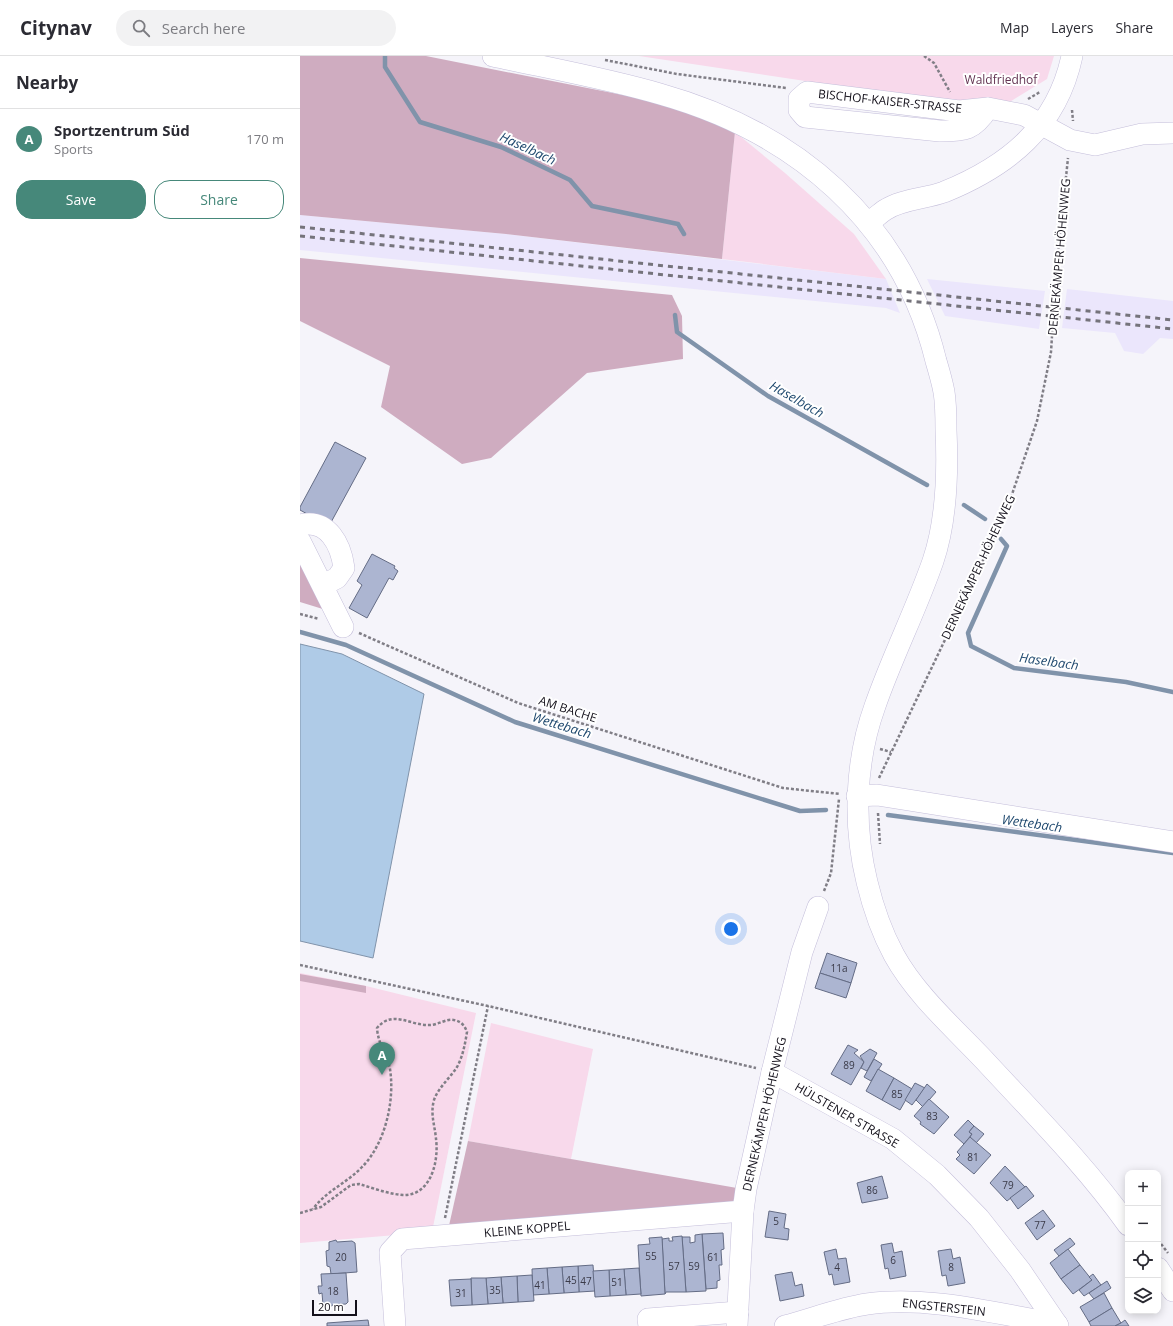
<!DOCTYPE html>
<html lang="en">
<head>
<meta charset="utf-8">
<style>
  :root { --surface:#fff; --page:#f2f2f3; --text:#2b2b33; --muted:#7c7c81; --line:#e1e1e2; --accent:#46887a }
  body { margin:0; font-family:"Open Sans",sans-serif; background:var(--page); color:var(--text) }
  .controls { position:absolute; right:12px; bottom:12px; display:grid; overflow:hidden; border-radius:8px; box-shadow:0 2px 10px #0003 }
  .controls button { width:36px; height:36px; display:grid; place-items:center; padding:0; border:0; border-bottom:1px solid var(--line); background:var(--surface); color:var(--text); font:20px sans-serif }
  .scale { position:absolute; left:12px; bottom:10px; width:45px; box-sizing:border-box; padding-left:4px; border:2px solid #14111b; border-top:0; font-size:11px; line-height:14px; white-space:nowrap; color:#14111b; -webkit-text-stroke:3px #fff; paint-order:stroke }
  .you { position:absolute; left:431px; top:873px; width:14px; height:14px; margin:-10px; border:3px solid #fff; border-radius:50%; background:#1a73e8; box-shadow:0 0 0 6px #1a73e833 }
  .badge { display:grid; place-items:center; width:26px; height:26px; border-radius:50%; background:var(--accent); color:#fff; font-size:13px; font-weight:700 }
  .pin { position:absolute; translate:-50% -33px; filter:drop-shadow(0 1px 2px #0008) }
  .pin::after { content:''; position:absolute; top:21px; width:14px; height:12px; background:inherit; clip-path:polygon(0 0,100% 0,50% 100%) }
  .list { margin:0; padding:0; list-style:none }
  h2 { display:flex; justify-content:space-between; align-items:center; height:52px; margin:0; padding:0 16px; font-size:17px }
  h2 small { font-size:13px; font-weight:400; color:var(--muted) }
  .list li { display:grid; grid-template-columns:26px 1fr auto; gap:12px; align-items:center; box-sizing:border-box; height:60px; padding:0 16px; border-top:1px solid var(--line) }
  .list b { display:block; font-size:15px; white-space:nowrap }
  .list p { margin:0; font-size:13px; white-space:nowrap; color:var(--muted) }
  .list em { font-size:13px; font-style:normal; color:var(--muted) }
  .actions { display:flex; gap:8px; padding:12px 16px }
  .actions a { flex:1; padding:9px 0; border:1px solid var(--accent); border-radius:16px; text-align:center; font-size:14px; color:var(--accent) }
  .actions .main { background:var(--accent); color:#fff }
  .icon { flex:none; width:22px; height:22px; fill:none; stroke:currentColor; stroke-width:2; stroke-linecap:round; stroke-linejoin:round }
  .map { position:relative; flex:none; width:873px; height:1270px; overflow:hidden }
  header { display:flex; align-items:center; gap:24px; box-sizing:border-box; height:56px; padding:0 20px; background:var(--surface); border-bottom:1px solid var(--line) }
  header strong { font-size:19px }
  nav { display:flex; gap:22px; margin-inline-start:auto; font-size:14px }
  .search { width:280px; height:36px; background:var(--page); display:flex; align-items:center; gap:10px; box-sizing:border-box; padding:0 14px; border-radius:22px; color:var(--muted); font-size:15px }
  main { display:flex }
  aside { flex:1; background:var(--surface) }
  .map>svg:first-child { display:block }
  .built { fill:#ebe6fc }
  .green { fill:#f8d9eb }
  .forest { fill:#cfacc0 }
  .water { fill:#afcbe7; stroke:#8093aa }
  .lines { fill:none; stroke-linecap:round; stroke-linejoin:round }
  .stream { stroke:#8093aa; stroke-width:4.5 }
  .building { fill:#acb5d1; stroke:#646c85 }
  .minor-casing { stroke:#c4beda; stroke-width:22 }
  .path { stroke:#807e86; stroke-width:2.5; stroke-dasharray:3 2; stroke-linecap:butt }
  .minor { stroke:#fff; stroke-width:21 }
  .rail { stroke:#75737b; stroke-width:3; stroke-dasharray:5 5; stroke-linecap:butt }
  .labels { text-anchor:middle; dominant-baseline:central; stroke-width:4; stroke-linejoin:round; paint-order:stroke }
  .number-label { font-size:10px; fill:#3a3a48 }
  .park-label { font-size:12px; fill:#643553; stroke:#fff }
  .street-label { font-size:12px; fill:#14111b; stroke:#fff }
  .water-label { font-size:13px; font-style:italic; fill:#1e486e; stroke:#fff }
</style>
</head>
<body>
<header>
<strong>Citynav</strong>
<div class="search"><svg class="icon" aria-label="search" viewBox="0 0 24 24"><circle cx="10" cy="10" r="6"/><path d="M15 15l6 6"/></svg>Search here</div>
<nav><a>Map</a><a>Layers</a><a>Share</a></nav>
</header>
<main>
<aside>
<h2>Nearby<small></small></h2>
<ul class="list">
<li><span class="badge">A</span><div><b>Sportzentrum Süd</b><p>Sports</p></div><em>170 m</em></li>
</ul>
<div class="actions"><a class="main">Save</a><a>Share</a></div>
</aside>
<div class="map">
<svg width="873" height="1270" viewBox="0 0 873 1270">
  <rect width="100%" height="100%" fill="#f5f4fa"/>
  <g class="built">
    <polygon points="0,159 206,178 586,223 600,257 586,252 0,194"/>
    <polygon points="627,223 745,235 739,273 645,260"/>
    <polygon points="767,233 873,245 873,283 860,282 843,298 824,295 815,277 762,272"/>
  </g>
  <g class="green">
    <polygon points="339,0 754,0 747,23 708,47 652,47"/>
    <polygon points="435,76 485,117 554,178 586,223 422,203"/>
    <polygon points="0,917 66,930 176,957 132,1176 0,1187"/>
    <polygon points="191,967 293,993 271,1103 168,1085"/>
  </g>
  <g class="forest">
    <polygon points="0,0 126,0 338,42 396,59 435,76 422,203 206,178 0,159"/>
    <polygon points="0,202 372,239 382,260 383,303 287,317 191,402 162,408 81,351 90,310 0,265"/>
    <polygon points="0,503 26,554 0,546"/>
    <polygon points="0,918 66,930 66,937 0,925"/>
    <polygon points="168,1085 437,1132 432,1150 148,1174"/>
  </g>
  <polygon class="water" points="0,588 42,598 124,638 73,902 0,885"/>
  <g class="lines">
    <g class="stream">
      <polyline points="85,0 85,11 120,66 201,91 270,124 292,150 378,168 384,178"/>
      <polyline points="375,259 377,276 468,340 627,429"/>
      <polyline points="664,449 685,463"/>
      <polyline points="701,483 707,490 668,577 671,590 714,612 826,626 873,636"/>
      <polyline points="0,576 46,589 215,666 500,755 526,754"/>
      <polyline points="588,759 873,797"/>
    </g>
  </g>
  <g class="building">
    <polygon points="35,386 66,402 29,470 0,454 0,451"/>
    <polygon points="72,498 95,510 94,512 98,515 93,524 89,522 67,562 49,552 62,529 57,525"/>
    <polygon points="527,897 557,907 551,927 520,917"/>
    <polygon points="520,917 551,927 546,942 515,932"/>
    <polygon points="548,989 558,994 554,997 564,1006 551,1029 531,1018"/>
    <polygon points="570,993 577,997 567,1015 561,1012 564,1006 560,1000"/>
    <polygon points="574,1003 582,1008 571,1025 564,1021"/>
    <polygon points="578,1013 594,1022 582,1044 566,1035"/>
    <polygon points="594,1022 612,1033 600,1054 582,1044"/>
    <polygon points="615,1027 625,1032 612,1049 605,1044"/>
    <polygon points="627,1028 636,1036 623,1051 616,1044"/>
    <polygon points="629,1043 649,1061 634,1078 620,1068 621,1066 614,1060"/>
    <polygon points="668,1064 674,1070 669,1076 672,1078 664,1088 654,1079"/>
    <polygon points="674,1070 684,1078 676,1087 670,1081 672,1078 669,1076"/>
    <polygon points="670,1081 691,1099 674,1118 656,1103 660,1099 657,1096"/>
    <polygon points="705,1110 725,1131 707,1145 690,1127"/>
    <polygon points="582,1120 588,1142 562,1147 557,1127"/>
    <polygon points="726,1130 734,1140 718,1153 710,1142"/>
    <polygon points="743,1154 755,1170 737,1184 725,1167"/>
    <polygon points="469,1155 486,1158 484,1172 489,1173 488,1184 465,1181"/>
    <polygon points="423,1177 424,1193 421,1194 422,1209 419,1209 420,1224 417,1225 417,1232 406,1233 402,1178"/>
    <polygon points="402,1178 406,1235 386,1236 382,1181 390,1181 390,1187 395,1186 395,1179"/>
    <polygon points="382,1180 386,1236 366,1236 365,1238 362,1183 369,1182 369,1185 373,1185 372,1181"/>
    <polygon points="362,1181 365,1238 341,1240 338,1189 350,1188 349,1182"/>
    <polygon points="770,1182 775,1188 759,1200 754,1194"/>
    <polygon points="36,1184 37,1186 52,1185 55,1187 57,1216 31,1218 30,1211 27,1210 26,1195 29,1194 29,1186"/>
    <polygon points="592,1187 594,1197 602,1195 606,1220 590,1223 588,1212 585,1213 581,1189"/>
    <polygon points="536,1193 538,1203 546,1202 550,1226 534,1229 532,1218 529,1219 524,1196"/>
    <polygon points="651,1193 653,1203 660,1201 665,1227 648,1230 646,1219 642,1220 638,1195"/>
    <polygon points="768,1193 780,1209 761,1223 750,1207"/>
    <polygon points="293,1209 295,1235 279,1236 278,1210"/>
    <polygon points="780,1209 792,1224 773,1238 761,1223"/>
    <polygon points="278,1210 279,1236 264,1237 262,1211"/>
    <polygon points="262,1211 264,1237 249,1238 247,1212"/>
    <polygon points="247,1212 249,1238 233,1239 232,1213"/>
    <polygon points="339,1212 341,1238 326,1239 324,1213"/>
    <polygon points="324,1213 326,1239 310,1240 309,1214"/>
    <polygon points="309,1214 310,1240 295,1241 293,1215"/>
    <polygon points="492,1216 495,1230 502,1228 504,1240 480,1245 475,1219"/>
    <polygon points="46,1217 48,1246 46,1248 32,1249 32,1250 23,1249 22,1237 19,1238 18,1230 22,1230 21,1218"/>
    <polygon points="793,1218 801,1229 784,1240 779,1234 792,1224 789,1221"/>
    <polygon points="232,1219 234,1245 218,1246 217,1220"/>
    <polygon points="217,1220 218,1246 203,1247 201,1221"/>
    <polygon points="201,1221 203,1247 188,1248 186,1222"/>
    <polygon points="186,1222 188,1248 172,1249 171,1222"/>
    <polygon points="171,1223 172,1249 151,1250 149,1224"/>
    <polygon points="807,1225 811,1232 794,1243 789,1237"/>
    <polygon points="804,1237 812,1252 789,1266 780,1251"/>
    <polygon points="812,1252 821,1267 815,1270 791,1270 789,1266"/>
    <polygon points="68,1264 69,1270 27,1270 27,1267"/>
    <polygon points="825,1264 829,1270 815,1270 821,1267"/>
  </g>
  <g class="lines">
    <defs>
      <g id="minor">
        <path d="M193 0C248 12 305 22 360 38 495 76 602 165 636 305 639 315 642 325 644 336 646 348 646 362 646 374 648 417 647 464 633 505 616 554 592 601 575 650 555 705 553 769 567 826 573 851 582 877 594 899 616 939 654 972 685 1005 734 1058 786 1110 828 1169"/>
        <path d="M688 52C674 74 665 75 640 75L505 61 499 54V43L507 36 659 55 688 52 724 59 770 84 795 89 842 78 873 77"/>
        <path d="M568 167C574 163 579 158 585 154 602 143 625 143 644 136 708 110 757 71 772 0"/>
        <path d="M0 469C28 462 41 489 44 512L37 522 23 529"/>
        <polyline points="0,485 43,571"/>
        <polyline points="557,740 577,739 873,786"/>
        <polyline points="472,1016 593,1083 637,1119 679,1162 720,1214 758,1270"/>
        <polyline points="858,1212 873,1235"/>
        <polyline points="95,1270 90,1196 102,1183 443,1155"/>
        <polyline points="349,1270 348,1263 438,1256"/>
        <polyline points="437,1270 443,1155 446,1133 472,1016 502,896 518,851"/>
        <path d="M485 1270C512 1263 540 1252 567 1248 626 1239 698 1258 757 1268"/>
      </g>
    </defs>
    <use href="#minor" class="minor-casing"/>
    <g class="path">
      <polyline points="624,0 634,7 650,36"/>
      <polyline points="305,4 377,18 486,32"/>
      <polyline points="728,43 740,36"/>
      <polyline points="772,54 773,65"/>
      <polyline points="0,558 19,563"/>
      <polyline points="59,577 218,647 483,732 540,738"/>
      <polyline points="580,693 591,696"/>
      <polyline points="579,722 706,456 737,365 751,296 756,216 768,102"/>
      <polyline points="578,757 580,788"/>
      <polyline points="524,835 531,817 539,743"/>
      <polyline points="0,909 188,950 456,1012"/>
      <path d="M0 1157 21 1151 51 1129 59 1128C73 1132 88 1138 103 1139 131 1140 139 1105 136 1083 135 1070 130 1058 134 1044 138 1032 150 1022 157 1011 163 1000 165 988 167 976 165 970 161 965 154 964 147 962 138 969 130 969 110 970 93 953 77 972 78 988 87 999 90 1013 95 1045 85 1088 62 1111 47 1127 26 1135 13 1153"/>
      <polyline points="145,1162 188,950"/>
      <polyline points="858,1184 868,1197"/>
    </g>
    <use href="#minor" class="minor"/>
    <g class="rail">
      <polyline points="0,171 873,264"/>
      <polyline points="0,180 873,273"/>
    </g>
  </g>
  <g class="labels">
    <g class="number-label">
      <text x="539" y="912">11a</text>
      <text x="549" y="1009">89</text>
      <text x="597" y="1038">85</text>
      <text x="632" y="1060">83</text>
      <text x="673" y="1101">81</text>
      <text x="708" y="1129">79</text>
      <text x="572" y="1134">86</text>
      <text x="476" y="1165">5</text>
      <text x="740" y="1169">77</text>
      <text x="351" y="1200">55</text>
      <text x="41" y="1201">20</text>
      <text x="413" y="1201">61</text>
      <text x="593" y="1204">6</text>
      <text x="374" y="1210">57</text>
      <text x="394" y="1210">59</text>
      <text x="537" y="1211">4</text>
      <text x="651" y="1211">8</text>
      <text x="271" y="1224">45</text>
      <text x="286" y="1225">47</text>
      <text x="317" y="1226">51</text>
      <text x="240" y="1229">41</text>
      <text x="195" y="1234">35</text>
      <text x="33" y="1235">18</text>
      <text x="161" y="1237">31</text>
    </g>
    <g class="park-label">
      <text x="701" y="23">Waldfriedhof</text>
    </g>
    <g class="street-label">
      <text transform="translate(590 45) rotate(6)">BISCHOF-KAISER-STRASSE</text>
      <text transform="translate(759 201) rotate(-85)">DERNEKÄMPER HÖHENWEG</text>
      <text transform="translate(678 511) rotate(-65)">DERNEKÄMPER HÖHENWEG</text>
      <text transform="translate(268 653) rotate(18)">AM BACHE</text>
      <text transform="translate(464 1058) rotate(-77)">DERNEKÄMPER HÖHENWEG</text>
      <text transform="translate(547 1059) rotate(30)">HÜLSTENER STRASSE</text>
      <text transform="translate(227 1173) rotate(-5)">KLEINE KOPPEL</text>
      <text transform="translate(644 1251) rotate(6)">ENGSTERSTEIN</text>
    </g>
    <g class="water-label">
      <text transform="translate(228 92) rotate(25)">Haselbach</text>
      <text transform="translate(497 343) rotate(30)">Haselbach</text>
      <text transform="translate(749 605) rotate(8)">Haselbach</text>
      <text transform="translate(262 669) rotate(17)">Wettebach</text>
      <text transform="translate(732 767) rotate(8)">Wettebach</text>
    </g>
  </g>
</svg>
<div class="controls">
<button>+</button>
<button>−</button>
<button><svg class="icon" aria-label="locate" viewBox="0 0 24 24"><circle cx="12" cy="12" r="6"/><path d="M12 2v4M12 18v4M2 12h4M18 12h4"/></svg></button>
<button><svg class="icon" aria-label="layers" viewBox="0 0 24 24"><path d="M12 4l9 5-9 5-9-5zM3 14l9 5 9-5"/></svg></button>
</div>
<div class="scale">20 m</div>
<div class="you"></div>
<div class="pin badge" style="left:82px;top:1019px">A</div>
</div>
</main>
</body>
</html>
